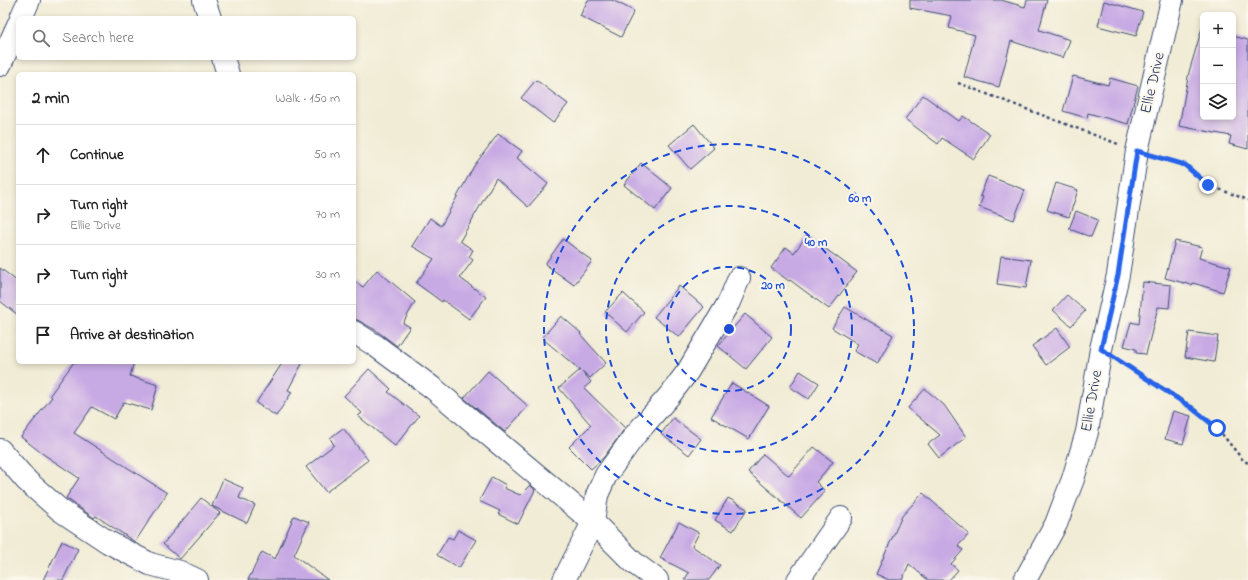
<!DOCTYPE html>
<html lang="en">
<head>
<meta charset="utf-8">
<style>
  :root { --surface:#fff; --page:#f2f2f2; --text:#222; --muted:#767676; --line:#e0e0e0 }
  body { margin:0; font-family:"Indie Flower",sans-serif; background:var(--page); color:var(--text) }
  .controls { position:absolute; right:12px; top:12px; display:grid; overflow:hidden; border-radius:6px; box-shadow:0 2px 6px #0003 }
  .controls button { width:36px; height:36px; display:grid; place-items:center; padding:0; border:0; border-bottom:1px solid var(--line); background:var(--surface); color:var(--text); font:20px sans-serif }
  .stop { position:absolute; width:12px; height:12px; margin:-9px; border:3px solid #2563eb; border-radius:50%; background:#fff }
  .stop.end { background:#2563eb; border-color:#fff; box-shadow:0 1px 4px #0008 }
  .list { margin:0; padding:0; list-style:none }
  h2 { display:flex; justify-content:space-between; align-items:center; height:52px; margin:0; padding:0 16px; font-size:17px }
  h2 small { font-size:13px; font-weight:400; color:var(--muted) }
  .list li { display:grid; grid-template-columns:26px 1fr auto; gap:12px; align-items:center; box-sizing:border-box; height:60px; padding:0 16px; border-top:1px solid var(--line) }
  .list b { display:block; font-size:15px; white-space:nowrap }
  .list p { margin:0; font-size:13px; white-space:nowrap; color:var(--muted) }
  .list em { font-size:13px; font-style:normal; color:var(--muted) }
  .icon { flex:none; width:22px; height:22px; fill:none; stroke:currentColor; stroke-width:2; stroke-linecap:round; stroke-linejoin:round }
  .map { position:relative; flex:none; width:1248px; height:580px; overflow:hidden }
  .search { position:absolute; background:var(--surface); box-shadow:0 2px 6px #0003; left:16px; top:16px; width:340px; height:44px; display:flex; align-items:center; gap:10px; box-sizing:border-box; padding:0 14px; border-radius:6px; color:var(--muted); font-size:15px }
  .panel { position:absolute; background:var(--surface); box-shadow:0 2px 6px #0003; left:16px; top:72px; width:340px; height:292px; border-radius:6px }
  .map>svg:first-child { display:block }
  .building { fill:#c7a9e4 }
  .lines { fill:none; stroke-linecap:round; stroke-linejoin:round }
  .minor-casing { stroke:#3b4b70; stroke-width:24 }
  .path { stroke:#3b4b70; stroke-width:2.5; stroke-dasharray:3 3; stroke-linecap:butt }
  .minor { stroke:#fff; stroke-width:22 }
  .route { stroke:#2563eb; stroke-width:5 }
  .ring { fill:none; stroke:#1d4ed8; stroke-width:2; stroke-dasharray:7 5 }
  .labels { text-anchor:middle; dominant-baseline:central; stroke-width:4; stroke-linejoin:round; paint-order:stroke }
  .street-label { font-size:16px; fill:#1b2f5e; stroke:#fbf7ec }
  .centre { fill:#1d4ed8; stroke:#fbf7ec; stroke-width:2 }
  .ring-label { font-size:12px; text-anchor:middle; font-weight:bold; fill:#1d4ed8; stroke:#fbf7ec; stroke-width:4; stroke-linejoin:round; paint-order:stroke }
</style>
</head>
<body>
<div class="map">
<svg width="1248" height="580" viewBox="0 0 1248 580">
  <rect width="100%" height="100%" fill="#fbf7ec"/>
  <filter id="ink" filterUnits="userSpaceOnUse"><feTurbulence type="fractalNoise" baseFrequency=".025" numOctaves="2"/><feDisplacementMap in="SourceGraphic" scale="8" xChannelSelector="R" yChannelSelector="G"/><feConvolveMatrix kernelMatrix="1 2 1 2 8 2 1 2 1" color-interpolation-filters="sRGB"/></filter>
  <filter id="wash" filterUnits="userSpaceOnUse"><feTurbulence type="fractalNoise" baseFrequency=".012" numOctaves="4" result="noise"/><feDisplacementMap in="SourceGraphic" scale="16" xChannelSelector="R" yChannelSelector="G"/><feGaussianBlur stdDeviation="0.9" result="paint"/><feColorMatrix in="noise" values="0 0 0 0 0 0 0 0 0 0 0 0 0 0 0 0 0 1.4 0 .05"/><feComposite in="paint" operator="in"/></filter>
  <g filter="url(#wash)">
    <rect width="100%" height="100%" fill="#f1ecd5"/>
    <g id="blocks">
      <g class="building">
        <polygon points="588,0 612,0 634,11 621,37 580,16"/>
        <polygon points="910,0 1001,0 1025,7 1027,0 1047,0 1039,30 1070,40 1063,58 1011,41 999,87 964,77 975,35 949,28 952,16 910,8"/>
        <polygon points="1104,1 1143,12 1136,36 1098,26"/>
        <polygon points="1202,28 1203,117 1233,117 1233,36 1248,40 1248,149 1229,144 1231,136 1179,126 1189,72"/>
        <polygon points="1073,76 1108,85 1110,78 1138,86 1128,124 1088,113 1087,118 1063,111"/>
        <polygon points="536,80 568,104 553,123 521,98"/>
        <polygon points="923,95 959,121 963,116 990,134 974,159 942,138 938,144 905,119"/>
        <polygon points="694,124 714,148 690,169 669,145"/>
        <polygon points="498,134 522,151 517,158 548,184 528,207 496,178 460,241 473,250 469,257 473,260 460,278 486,297 469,319 443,300 442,302 416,283 434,259 412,246 430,218 441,226 474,166"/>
        <polygon points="641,163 672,188 655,210 624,185"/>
        <polygon points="988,176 1025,190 1014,220 979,207 983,197 980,196"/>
        <polygon points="1056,183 1078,190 1069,217 1047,210"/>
        <polygon points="1076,211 1098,220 1091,237 1069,229"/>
        <polygon points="807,235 857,272 829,309 790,280 789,281 771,268 786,247 794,253"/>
        <polygon points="563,239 592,261 574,285 545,264"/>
        <polygon points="1175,241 1202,247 1199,258 1231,267 1223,292 1193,283 1192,285 1165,278"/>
        <polygon points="1001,256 1031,260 1026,288 997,284"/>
        <polygon points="0,268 18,282 18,315 0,301"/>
        <polygon points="377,270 415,302 403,323 410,327 397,346 377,331 354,318 354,281 363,287"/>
        <polygon points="1143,282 1171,285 1169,308 1158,307 1146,354 1136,353 1136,349 1124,346 1131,322 1139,324"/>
        <polygon points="679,286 704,307 679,337 654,317"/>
        <polygon points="623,293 644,312 627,332 605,312"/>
        <polygon points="1067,295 1085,311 1071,326 1053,310"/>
        <polygon points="845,307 893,335 877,364 854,351 858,344 832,328"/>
        <polygon points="745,314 772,337 746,369 718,346"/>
        <polygon points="561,316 581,333 580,334 606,363 590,378 582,371 591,382 584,388 625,428 604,457 591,469 569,447 591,425 559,388 580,370 542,338"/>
        <polygon points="1057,328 1070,347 1046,365 1032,346"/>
        <polygon points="1189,332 1218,336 1214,362 1185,357"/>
        <polygon points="74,362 134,362 130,376 158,385 151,410 124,402 114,419 92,407 74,433 167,493 135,542 96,516 94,518 66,498 79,478 43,454 21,437 52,397 50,395"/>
        <polygon points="283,362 303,362 288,390 292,392 276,416 256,403"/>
        <polygon points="369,369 391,389 388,392 419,416 395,446 358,416 362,413 344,396"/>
        <polygon points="488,371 528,406 505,432 464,398"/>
        <polygon points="800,371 819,383 809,399 790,387"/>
        <polygon points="732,383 769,406 749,439 711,417"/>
        <polygon points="925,389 944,405 966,437 939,458 928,444 940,435 908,408"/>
        <polygon points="1173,411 1191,416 1183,444 1165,439"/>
        <polygon points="673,418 701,439 689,455 661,434"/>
        <polygon points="343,428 368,460 326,492 306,467 334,445 330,438"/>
        <polygon points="814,447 833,462 816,482 825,491 801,518 748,472 763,454 789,476"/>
        <polygon points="492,477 506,485 504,488 520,495 530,485 535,490 518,524 498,514 500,511 479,501"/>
        <polygon points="223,479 243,488 239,498 255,505 247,523 212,506"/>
        <polygon points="923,493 969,534 958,546 963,550 951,564 958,570 949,580 928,580 909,564 902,580 889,580 876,574 902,516"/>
        <polygon points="201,498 220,513 180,559 163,544"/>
        <polygon points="728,498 747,509 733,531 715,520"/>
        <polygon points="294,516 309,522 294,555 328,580 248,580 262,552 275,559"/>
        <polygon points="679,522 699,533 692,546 720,565 709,580 684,580 689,573 660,558"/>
        <polygon points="458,530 476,540 459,568 437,555 448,537 453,539"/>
        <polygon points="62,541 78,549 63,580 43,580"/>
      </g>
    </g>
  </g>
  <g filter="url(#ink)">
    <use href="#blocks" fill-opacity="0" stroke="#3b4b70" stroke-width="1"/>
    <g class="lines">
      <defs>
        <g id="minor">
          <polyline points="204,0 210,18"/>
          <polyline points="21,18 29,0"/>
          <polyline points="223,58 228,74"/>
          <polyline points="0,65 18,25"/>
          <polyline points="354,332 376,346 434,389 593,522 633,562 657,580"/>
          <polyline points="0,450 27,481 60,510 108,542 150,564 180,572 197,580"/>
          <polyline points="564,580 593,522 597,495 606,475 635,435 670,395 688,371 729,302 739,278"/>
          <polyline points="798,580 841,518"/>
          <polyline points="1025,580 1056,524 1073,479 1087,432 1101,349 1118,275 1137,151 1172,0"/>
        </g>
      </defs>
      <use href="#minor" class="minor-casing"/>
      <g class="path">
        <polyline points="958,83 1118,144"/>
        <polyline points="1157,157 1185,165 1208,185 1248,200"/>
        <polyline points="1120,361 1192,407 1217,428 1243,460 1248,463"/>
      </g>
      <use href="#minor" class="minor"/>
    </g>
  </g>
  <g class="lines" filter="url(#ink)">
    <polyline class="route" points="1208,185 1185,165 1137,151 1118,275 1101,349 1192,408 1217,428"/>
  </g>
  <g class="ring">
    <circle cx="729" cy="329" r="62"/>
    <circle cx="729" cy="329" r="123"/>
    <circle cx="729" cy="329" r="185"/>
  </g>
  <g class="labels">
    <g class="street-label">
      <text transform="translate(1153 83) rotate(-77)">Ellie Drive</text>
      <text transform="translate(1092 401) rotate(-80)">Ellie Drive</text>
    </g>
  </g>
  <circle cx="729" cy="329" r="6" class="centre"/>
  <g class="ring-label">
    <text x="860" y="202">60 m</text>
    <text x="816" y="246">40 m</text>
    <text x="773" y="289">20 m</text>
  </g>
</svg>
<div class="controls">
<button>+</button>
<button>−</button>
<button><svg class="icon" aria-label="layers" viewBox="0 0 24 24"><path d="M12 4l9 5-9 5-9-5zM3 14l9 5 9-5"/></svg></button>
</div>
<div class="stop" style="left:1217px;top:428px"></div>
<div class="stop end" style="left:1208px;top:185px"></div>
<div class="search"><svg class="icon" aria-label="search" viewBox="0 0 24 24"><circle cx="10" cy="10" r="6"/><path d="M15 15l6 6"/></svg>Search here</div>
<section class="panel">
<h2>2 min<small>Walk · 150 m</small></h2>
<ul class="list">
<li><svg class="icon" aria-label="ahead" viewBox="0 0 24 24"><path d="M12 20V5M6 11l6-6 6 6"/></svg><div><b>Continue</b></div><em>50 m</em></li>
<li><svg class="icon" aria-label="right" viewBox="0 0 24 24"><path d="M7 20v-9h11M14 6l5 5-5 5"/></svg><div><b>Turn right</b><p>Ellie Drive</p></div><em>70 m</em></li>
<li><svg class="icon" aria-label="right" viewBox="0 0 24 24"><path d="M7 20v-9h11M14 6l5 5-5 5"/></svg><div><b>Turn right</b></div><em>30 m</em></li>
<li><svg class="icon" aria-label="arrive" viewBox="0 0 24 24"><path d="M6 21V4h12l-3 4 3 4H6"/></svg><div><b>Arrive at destination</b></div></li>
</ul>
</section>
</div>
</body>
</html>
